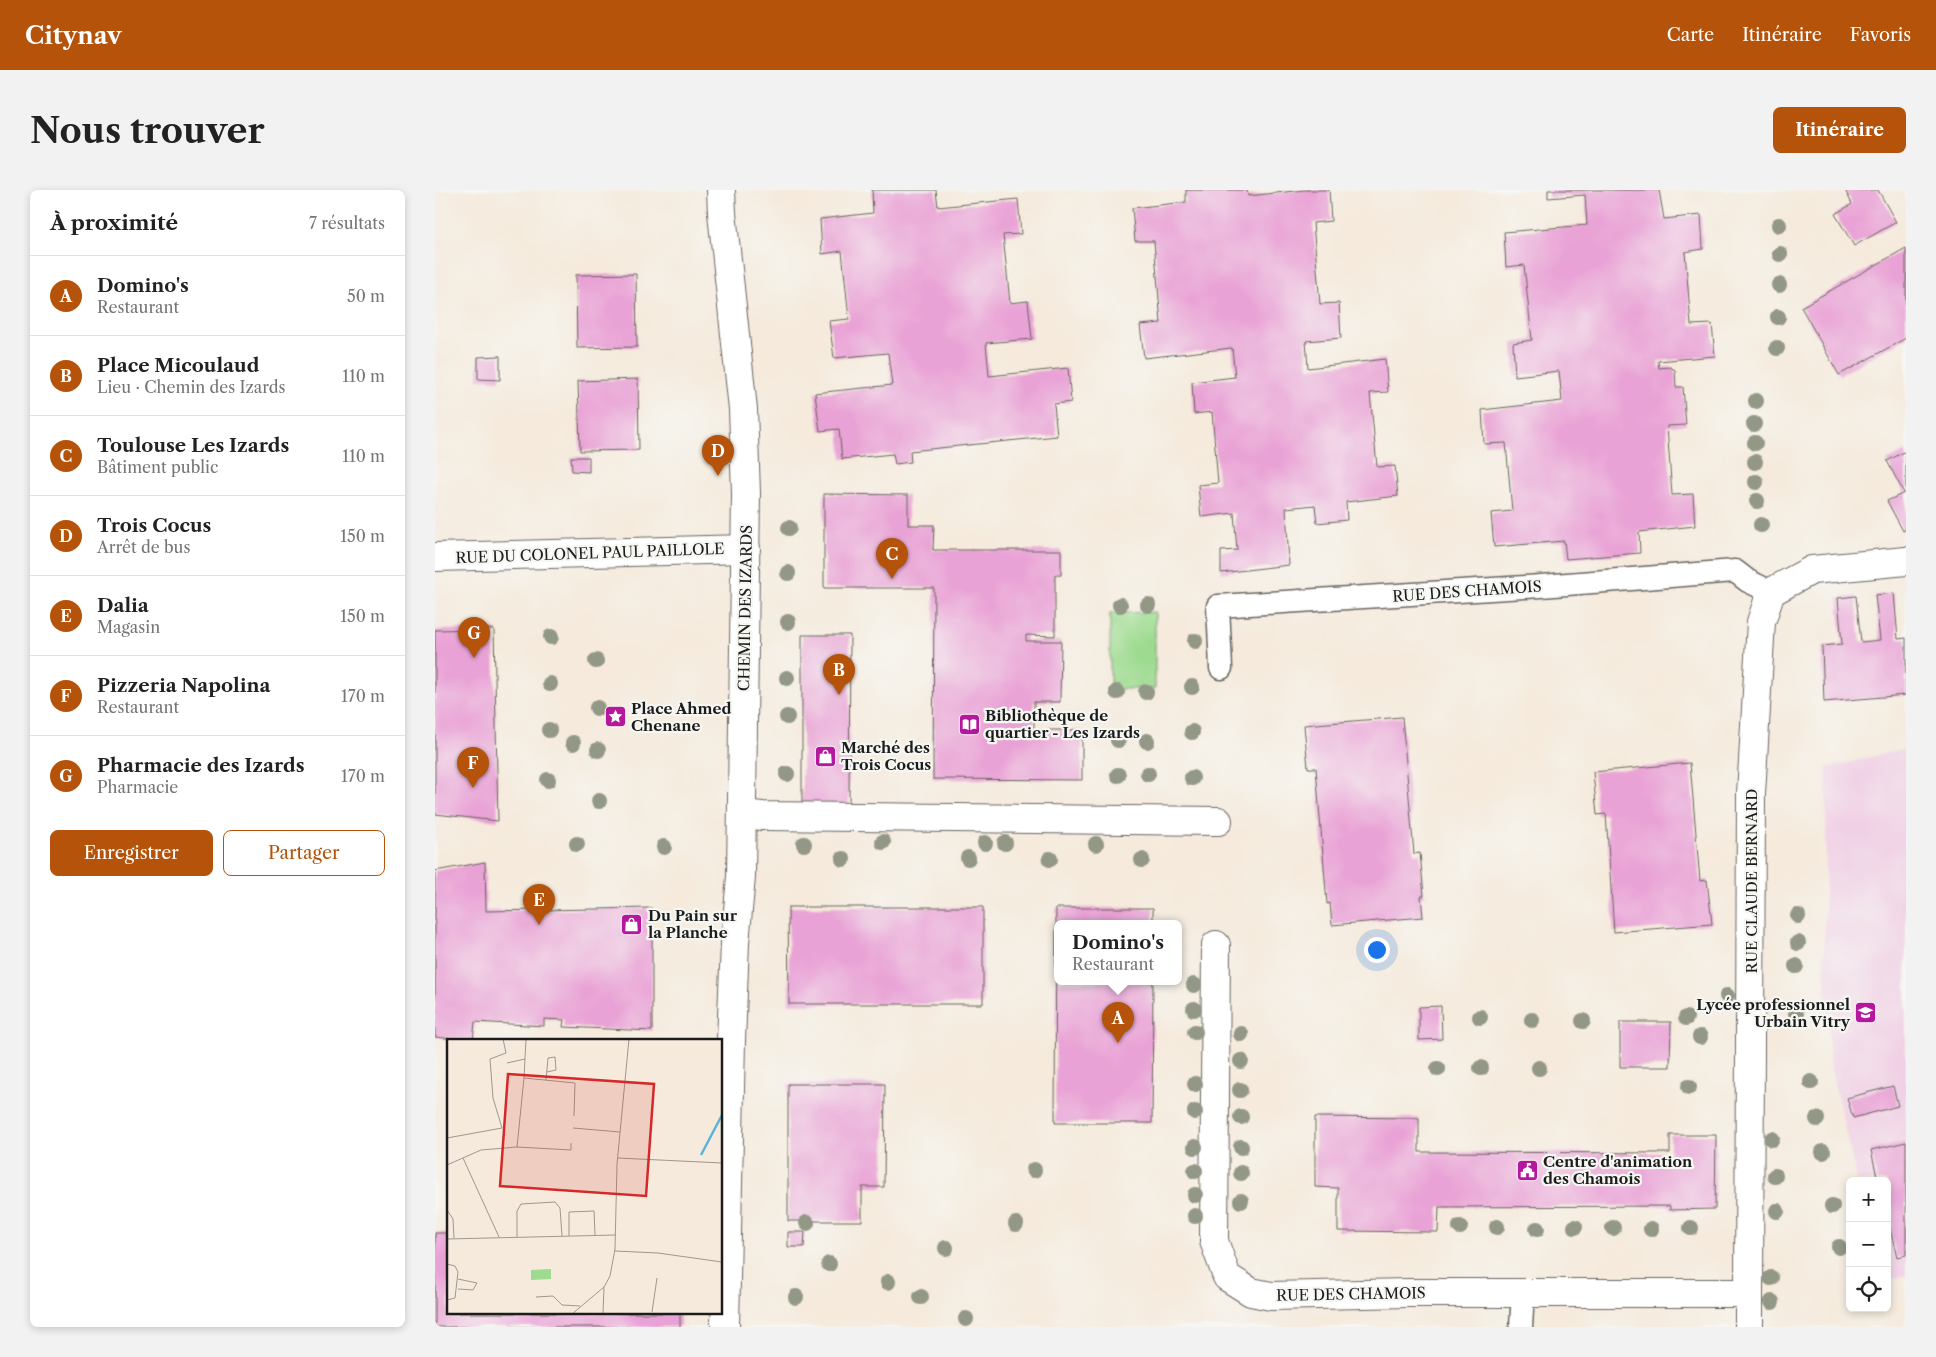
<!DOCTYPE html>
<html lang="fr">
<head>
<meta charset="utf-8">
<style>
  :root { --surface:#fff; --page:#f2f2f2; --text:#222; --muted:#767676; --line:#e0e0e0; --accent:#b45309 }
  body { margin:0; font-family:"Libre Caslon Text",serif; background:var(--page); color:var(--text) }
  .controls { position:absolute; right:15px; bottom:15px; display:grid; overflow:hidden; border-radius:8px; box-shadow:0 2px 8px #0003 }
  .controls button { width:45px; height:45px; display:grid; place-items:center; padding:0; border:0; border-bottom:1px solid var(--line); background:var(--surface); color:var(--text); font:25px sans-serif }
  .you { position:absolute; left:941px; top:759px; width:18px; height:18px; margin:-12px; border:4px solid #fff; border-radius:50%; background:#1a73e8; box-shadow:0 0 0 8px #1a73e833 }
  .badge { display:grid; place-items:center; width:32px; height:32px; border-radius:50%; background:var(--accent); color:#fff; font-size:16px; font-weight:700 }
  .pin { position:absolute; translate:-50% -41px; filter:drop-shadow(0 1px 2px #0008) }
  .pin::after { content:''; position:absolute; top:26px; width:18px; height:15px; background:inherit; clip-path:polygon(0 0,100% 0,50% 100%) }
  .popup { position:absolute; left:619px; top:730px; width:128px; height:65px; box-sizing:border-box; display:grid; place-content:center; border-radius:8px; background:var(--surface); filter:drop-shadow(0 1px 4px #0005); font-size:16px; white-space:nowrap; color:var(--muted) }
  .popup b { font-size:19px; color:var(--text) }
  .popup::after { content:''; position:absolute; left:50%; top:100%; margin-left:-10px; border:10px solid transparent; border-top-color:var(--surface) }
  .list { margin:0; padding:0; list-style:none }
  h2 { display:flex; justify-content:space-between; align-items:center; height:65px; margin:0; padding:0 20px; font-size:21px }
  h2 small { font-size:16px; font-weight:400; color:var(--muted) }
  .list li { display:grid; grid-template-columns:32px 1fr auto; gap:15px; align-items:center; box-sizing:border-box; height:80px; padding:0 20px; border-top:1px solid var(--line) }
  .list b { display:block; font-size:19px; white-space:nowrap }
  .list p { margin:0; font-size:16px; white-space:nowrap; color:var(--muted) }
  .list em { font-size:16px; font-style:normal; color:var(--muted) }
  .actions { display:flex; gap:10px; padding:15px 20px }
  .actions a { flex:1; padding:11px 0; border:1px solid var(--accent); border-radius:8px; text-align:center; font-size:18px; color:var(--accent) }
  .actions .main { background:var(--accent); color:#fff }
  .icon { flex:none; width:28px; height:28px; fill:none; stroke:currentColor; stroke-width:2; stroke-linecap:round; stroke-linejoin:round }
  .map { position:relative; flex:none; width:1471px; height:1137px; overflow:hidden; border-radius:8px }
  header { display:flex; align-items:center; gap:30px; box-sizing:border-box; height:70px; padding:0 25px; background:var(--accent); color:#fff }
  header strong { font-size:24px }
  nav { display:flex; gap:28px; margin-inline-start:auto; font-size:18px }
  .intro { display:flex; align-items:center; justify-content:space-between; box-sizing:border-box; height:120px; padding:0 30px }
  h1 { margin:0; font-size:35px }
  .button { padding:12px 22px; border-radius:8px; background:var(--accent); color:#fff; font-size:18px; font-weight:700 }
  main { display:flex; gap:30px; padding:0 30px }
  aside { flex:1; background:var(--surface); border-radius:8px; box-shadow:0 2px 8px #0003 }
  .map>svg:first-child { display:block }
  .built { fill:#f0d0e5 }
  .green { fill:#9edb90; stroke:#5d7c56 }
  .building { fill:#e9a2d5 }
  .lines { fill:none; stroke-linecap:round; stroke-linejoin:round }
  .service-casing { stroke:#68645f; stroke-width:25 }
  .minor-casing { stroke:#68645f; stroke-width:30 }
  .tertiary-casing { stroke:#68645f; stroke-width:30 }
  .service { stroke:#fff; stroke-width:22 }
  .minor { stroke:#fff; stroke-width:28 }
  .tertiary { stroke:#fff; stroke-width:28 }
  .tree { fill:#939886 }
  .labels { text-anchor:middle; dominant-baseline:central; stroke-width:4.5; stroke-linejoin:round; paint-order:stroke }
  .street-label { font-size:15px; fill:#1c1c1c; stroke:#f6f6f2 }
  .poi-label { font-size:15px; font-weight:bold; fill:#1c1c1c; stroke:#f6f6f2; text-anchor:start }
  .inset-river { fill:none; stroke:#5eb3da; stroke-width:2.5 }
  .inset-road { fill:none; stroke:#9e988f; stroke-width:1 }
  .view { fill:#d62828; fill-opacity:0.15; stroke:#d62828; stroke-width:2.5 }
  .inset-edge { fill:none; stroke:#1c1c1c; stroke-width:2.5 }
</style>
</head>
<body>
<header>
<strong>Citynav</strong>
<nav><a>Carte</a><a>Itinéraire</a><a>Favoris</a></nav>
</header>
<div class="intro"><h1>Nous trouver</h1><a class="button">Itinéraire</a></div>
<main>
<aside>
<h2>À proximité<small>7 résultats</small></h2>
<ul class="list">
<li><span class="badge">A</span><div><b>Domino's</b><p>Restaurant</p></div><em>50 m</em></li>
<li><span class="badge">B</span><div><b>Place Micoulaud</b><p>Lieu · Chemin des Izards</p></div><em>110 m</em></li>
<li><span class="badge">C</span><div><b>Toulouse Les Izards</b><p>Bâtiment public</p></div><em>110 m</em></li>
<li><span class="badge">D</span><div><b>Trois Cocus</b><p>Arrêt de bus</p></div><em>150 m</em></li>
<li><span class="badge">E</span><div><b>Dalia</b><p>Magasin</p></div><em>150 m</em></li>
<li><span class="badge">F</span><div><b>Pizzeria Napolina</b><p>Restaurant</p></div><em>170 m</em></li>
<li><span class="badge">G</span><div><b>Pharmacie des Izards</b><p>Pharmacie</p></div><em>170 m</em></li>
</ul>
<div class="actions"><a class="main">Enregistrer</a><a>Partager</a></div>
</aside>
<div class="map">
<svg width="1471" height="1137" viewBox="0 0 1471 1137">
  <rect width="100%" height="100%" fill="#f6f6f2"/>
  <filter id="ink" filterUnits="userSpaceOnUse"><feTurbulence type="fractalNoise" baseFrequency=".02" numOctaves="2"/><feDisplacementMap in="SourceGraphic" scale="10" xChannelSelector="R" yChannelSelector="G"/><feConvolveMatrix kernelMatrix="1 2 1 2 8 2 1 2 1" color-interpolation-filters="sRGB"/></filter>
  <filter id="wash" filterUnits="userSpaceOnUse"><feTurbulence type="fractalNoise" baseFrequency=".0096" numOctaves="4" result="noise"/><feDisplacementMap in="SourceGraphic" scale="20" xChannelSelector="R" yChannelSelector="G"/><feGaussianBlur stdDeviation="1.12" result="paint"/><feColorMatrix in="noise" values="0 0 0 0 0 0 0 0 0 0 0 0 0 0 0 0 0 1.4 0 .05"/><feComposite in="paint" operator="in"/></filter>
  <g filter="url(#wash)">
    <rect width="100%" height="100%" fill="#f5eadc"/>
    <polygon class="built" points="1471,558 1471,1085 1452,1090 1452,991 1422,991 1395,875 1389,771 1392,578"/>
    <polygon class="green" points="720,422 720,499 675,499 675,423"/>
    <g id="blocks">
      <g class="building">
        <polygon points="437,0 501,0 503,17 583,9 586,44 568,45 575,113 593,111 597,149 551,153 554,186 633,178 636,212 619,214 622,246 475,261 476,272 460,274 458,264 407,269 404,239 385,241 380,203 457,195 453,163 399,168 394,131 414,129 407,61 387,64 385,29 438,23"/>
        <polygon points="751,0 812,0 813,6 869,0 894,0 896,31 878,33 885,114 904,113 906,148 871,151 873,178 950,169 953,202 935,203 942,277 960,276 963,306 911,312 912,330 882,333 880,315 851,318 854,375 786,383 786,361 802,360 799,323 766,327 763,295 783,293 777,222 759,224 757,192 800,187 797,158 709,168 705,135 726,133 719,51 700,51 697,18 751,12"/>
        <polygon points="1113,0 1224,0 1229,29 1266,25 1268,59 1250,62 1256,135 1277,134 1280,166 1223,171 1224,178 1235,177 1240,180 1241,197 1248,197 1251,235 1232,236 1237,305 1258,304 1260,336 1204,342 1205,363 1131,369 1129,351 1059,357 1056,323 1077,321 1071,253 1049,254 1047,220 1127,211 1124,181 1080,186 1078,153 1097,150 1089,75 1071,77 1069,42 1152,35 1150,5 1113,8"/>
        <polygon points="1410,0 1443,0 1461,32 1419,56 1400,24 1417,14"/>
        <polygon points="1471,58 1471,148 1404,185 1366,117"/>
        <polygon points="201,84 202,157 142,158 141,85"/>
        <polygon points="65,166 65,190 43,189 43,167"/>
        <polygon points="203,189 204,260 145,261 143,191"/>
        <polygon points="1471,261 1471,339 1468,341 1452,311 1469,303 1452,271"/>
        <polygon points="136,267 154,267 154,282 137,281"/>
        <polygon points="389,304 473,305 473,335 499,335 498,360 626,360 626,385 620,385 620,446 591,445 591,451 626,451 625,512 599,512 599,540 647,540 647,590 498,589 499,398 389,398"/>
        <polygon points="1459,403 1463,449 1471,448 1471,505 1389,512 1387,456 1407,454 1403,408 1421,406 1426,452 1445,450 1440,405"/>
        <polygon points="50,439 59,439 63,631 0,624 0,440"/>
        <polygon points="367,445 415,445 414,617 367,617"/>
        <polygon points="967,527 979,664 985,663 989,706 986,706 988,727 897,735 895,713 892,714 881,578 873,578 869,535"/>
        <polygon points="1255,573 1265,691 1272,690 1277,734 1179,742 1171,624 1162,625 1158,582"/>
        <polygon points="50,672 51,721 217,718 217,841 128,837 129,830 109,829 109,836 40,832 38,851 0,847 0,681"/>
        <polygon points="353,717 548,717 548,814 354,814"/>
        <polygon points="621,718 718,718 718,734 623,734 623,792 718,792 717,933 620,933"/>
        <polygon points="1006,816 1007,849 984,850 984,817"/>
        <polygon points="1185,832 1236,832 1235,877 1185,877"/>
        <polygon points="353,894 450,894 449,997 427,997 427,1031 353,1031"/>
        <polygon points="1458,896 1463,916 1418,928 1412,908"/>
        <polygon points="880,927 984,928 984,962 1235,963 1235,945 1281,945 1280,1019 1235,1020 1235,1016 1004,1017 1003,1042 903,1041 903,998 880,997"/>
        <polygon points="1471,952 1471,1065 1462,1067 1452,1027 1452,991 1443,991 1436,960"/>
        <polygon points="353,1042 370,1042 369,1057 353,1057"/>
        <polygon points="0,1043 14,1043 14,1123 245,1123 245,1137 0,1137"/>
      </g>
    </g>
  </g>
  <g filter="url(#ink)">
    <use href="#blocks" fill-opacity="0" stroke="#68645f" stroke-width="1"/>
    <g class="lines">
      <defs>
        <g id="service">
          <polyline points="786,478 783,416 1106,396 1300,381 1313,391 1336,402"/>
          <polyline points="1086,1137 1088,1102"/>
        </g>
        <g id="minor">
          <polyline points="0,367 311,359"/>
          <polyline points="307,624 327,626 783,631"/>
          <polyline points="781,755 779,1051 792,1087 816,1102 836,1106 973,1103 1314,1103 1314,1137"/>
          <polyline points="1314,1103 1316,604 1326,432 1336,402 1377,380 1471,371"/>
        </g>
        <polyline id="tertiary" points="286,0 287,23 308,219 311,303 306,687 300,753 296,851 290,1137"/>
      </defs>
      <use href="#service" class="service-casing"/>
      <use href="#minor" class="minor-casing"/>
      <use href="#tertiary" class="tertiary-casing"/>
      <use href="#service" class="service"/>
      <use href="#minor" class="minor"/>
      <use href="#tertiary" class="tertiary"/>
    </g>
    <g class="tree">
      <circle cx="1344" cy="35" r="8"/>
      <circle cx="1345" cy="64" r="8"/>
      <circle cx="1344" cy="95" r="8"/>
      <circle cx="1343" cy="127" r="8"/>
      <circle cx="1342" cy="158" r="8"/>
      <circle cx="1321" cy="211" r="8"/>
      <circle cx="1319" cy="234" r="8"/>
      <circle cx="1320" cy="253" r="8"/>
      <circle cx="1320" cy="272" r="8"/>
      <circle cx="1321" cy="292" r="8"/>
      <circle cx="1322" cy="311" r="8"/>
      <circle cx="1326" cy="335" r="8"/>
      <circle cx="354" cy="338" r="8"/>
      <circle cx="353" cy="383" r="8"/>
      <circle cx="685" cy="415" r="8"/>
      <circle cx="713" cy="415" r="8"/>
      <circle cx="353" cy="432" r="8"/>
      <circle cx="116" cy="447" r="8"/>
      <circle cx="760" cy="451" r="8"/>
      <circle cx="161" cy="471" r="8"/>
      <circle cx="352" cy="488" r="8"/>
      <circle cx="115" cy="494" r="8"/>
      <circle cx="757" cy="497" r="8"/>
      <circle cx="682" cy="502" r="8"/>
      <circle cx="711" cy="502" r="8"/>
      <circle cx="162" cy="518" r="8"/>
      <circle cx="352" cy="527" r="8"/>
      <circle cx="114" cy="540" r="8"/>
      <circle cx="757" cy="542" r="8"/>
      <circle cx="683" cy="550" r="8"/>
      <circle cx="712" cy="551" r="8"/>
      <circle cx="138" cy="553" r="8"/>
      <circle cx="163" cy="560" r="8"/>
      <circle cx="352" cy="584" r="8"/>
      <circle cx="713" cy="584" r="8"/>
      <circle cx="683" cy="585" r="8"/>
      <circle cx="757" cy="588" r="8"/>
      <circle cx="113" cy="590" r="8"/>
      <circle cx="164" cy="611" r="8"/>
      <circle cx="448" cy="652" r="8"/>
      <circle cx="550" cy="653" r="8"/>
      <circle cx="570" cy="653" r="8"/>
      <circle cx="142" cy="654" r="8"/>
      <circle cx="369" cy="654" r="8"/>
      <circle cx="661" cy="654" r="8"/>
      <circle cx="229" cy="657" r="8"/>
      <circle cx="533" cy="668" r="8"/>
      <circle cx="408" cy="669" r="8"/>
      <circle cx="615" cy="669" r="8"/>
      <circle cx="707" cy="670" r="8"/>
      <circle cx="1363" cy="726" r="8"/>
      <circle cx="1363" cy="753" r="8"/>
      <circle cx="1361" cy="776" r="8"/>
      <circle cx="759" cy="795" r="8"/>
      <circle cx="1292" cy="806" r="8"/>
      <circle cx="759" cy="819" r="8"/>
      <circle cx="1361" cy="824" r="8"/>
      <circle cx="1045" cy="827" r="8"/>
      <circle cx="1251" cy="828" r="8"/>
      <circle cx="1097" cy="830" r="8"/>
      <circle cx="1148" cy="831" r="8"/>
      <circle cx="760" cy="842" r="8"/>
      <circle cx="806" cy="844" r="8"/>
      <circle cx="1265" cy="847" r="8"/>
      <circle cx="806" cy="871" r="8"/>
      <circle cx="1046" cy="878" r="8"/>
      <circle cx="1104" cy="878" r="8"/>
      <circle cx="1003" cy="879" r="8"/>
      <circle cx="1376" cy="892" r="8"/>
      <circle cx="760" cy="894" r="8"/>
      <circle cx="1254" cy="897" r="8"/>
      <circle cx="805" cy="900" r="8"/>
      <circle cx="760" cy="922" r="8"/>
      <circle cx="806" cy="927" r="8"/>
      <circle cx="1382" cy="929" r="8"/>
      <circle cx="1337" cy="949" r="8"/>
      <circle cx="760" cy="957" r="8"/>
      <circle cx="806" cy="957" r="8"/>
      <circle cx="1388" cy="962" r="8"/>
      <circle cx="599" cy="980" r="8"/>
      <circle cx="760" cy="981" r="8"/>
      <circle cx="806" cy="983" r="8"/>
      <circle cx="1340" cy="986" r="8"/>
      <circle cx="760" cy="1005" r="8"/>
      <circle cx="806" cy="1011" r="8"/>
      <circle cx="1397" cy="1016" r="8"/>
      <circle cx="1342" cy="1021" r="8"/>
      <circle cx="760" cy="1026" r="8"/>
      <circle cx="372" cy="1033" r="8"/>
      <circle cx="581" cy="1034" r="8"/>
      <circle cx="1025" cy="1037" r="8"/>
      <circle cx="1062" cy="1037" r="8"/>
      <circle cx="1140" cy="1037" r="8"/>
      <circle cx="1178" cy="1038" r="8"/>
      <circle cx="1256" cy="1038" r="8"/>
      <circle cx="1102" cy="1039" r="8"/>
      <circle cx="1216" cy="1039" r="8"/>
      <circle cx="1404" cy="1057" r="8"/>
      <circle cx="511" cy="1058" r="8"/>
      <circle cx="394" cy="1074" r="8"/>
      <circle cx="1336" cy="1088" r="8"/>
      <circle cx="453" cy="1092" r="8"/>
      <circle cx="361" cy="1107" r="8"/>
      <circle cx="486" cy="1107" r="8"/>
      <circle cx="1337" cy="1112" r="8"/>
      <circle cx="531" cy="1129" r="8"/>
    </g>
  </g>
  <defs>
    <symbol id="sight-square" viewBox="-11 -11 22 22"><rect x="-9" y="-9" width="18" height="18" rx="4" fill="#b5179e" stroke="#f6f6f2"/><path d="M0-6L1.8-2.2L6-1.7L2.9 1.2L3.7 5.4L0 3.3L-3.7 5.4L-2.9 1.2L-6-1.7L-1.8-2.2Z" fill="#fff"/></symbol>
    <symbol id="library-square" viewBox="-11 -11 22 22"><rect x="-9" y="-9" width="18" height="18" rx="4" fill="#b5179e" stroke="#f6f6f2"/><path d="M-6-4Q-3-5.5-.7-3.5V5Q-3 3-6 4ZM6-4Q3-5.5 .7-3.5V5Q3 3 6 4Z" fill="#fff"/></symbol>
    <symbol id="shop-square" viewBox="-11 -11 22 22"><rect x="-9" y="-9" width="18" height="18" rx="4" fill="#b5179e" stroke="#f6f6f2"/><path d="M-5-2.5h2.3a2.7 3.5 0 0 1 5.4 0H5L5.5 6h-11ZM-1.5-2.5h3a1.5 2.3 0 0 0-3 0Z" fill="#fff"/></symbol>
    <symbol id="school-square" viewBox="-11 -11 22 22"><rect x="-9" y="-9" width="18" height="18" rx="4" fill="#b5179e" stroke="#f6f6f2"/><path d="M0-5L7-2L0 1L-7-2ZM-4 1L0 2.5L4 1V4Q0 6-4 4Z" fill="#fff"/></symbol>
    <symbol id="civic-square" viewBox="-11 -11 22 22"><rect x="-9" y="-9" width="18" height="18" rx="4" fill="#b5179e" stroke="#f6f6f2"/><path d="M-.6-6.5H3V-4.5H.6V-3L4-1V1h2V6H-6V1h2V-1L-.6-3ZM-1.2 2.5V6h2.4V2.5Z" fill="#fff"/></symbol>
  </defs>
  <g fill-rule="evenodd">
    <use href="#sight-square" x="168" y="514" width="25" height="25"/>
    <use href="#library-square" x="522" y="522" width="25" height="25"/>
    <use href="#shop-square" x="378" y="554" width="25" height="25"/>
    <use href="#shop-square" x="184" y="722" width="25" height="25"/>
    <use href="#school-square" x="1418" y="810" width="25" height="25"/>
    <use href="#civic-square" x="1080" y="968" width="25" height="25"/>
  </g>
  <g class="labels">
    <g class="street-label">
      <text transform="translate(155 363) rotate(-2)">RUE DU COLONEL PAUL PAILLOLE</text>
      <text transform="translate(1032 401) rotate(-4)">RUE DES CHAMOIS</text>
      <text transform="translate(310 418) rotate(-89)">CHEMIN DES IZARDS</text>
      <text transform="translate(1316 691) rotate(-90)">RUE CLAUDE BERNARD</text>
      <text transform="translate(916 1104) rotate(-1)">RUE DES CHAMOIS</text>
    </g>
    <g class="poi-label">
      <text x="196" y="518">Place Ahmed<tspan x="196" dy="17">Chenane</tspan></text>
      <text x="550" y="525">Bibliothèque de<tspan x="550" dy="17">quartier - Les Izards</tspan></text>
      <text x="406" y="557">Marché des<tspan x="406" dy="17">Trois Cocus</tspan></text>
      <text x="213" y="725">Du Pain sur<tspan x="213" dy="17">la Planche</tspan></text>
      <text x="1415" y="814" text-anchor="end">Lycée professionnel<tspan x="1415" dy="17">Urbain Vitry</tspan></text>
      <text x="1108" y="971">Centre d'animation<tspan x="1108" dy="17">des Chamois</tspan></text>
    </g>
  </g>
  <g transform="translate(12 849)">
    <rect width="275" height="275" fill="#f5eadc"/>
    <path d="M104 230V240L84 241V231Z" fill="#9edb90"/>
    <path class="inset-river" d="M254 116 275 76"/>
    <path class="inset-road" d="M79 0 77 39 128 44 127 77M60 24 78 20M99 41 101 19 108 18 109 31 100 33M126 89 173 93M0 99 55 89 46 59 43 20 59 14 56 0M70 108 77 39M70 108 124 111V104M16 119 52 198M171 119 275 124M0 126 34 111 70 108M0 171 6 180 7 199M122 197V173L147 172 148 196M70 198V172L74 165 108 163 113 169 115 197M0 200 169 196M168 212 211 214 275 223M0 225 8 227 11 233 8 259 0 261M11 240 30 244 26 251 11 250M89 258 106 257 115 266 133 267M205 273 210 239M125 275 157 248M156 275 157 248 163 237 168 210 170 125 182 0M175 275H222"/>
    <path class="view" d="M61 35 207 45 199 157 53 147Z"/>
    <rect width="275" height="275" class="inset-edge"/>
  </g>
</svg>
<div class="controls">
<button>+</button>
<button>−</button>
<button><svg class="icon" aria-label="locate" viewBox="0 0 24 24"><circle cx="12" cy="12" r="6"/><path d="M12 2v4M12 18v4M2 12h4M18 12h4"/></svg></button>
</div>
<div class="you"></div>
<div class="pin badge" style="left:683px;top:853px">A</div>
<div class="popup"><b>Domino's</b>Restaurant</div>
<div class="pin badge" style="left:404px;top:505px">B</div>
<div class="pin badge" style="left:457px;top:389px">C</div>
<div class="pin badge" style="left:283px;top:286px">D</div>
<div class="pin badge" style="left:104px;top:735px">E</div>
<div class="pin badge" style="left:38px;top:598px">F</div>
<div class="pin badge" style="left:39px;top:468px">G</div>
</div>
</main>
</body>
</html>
